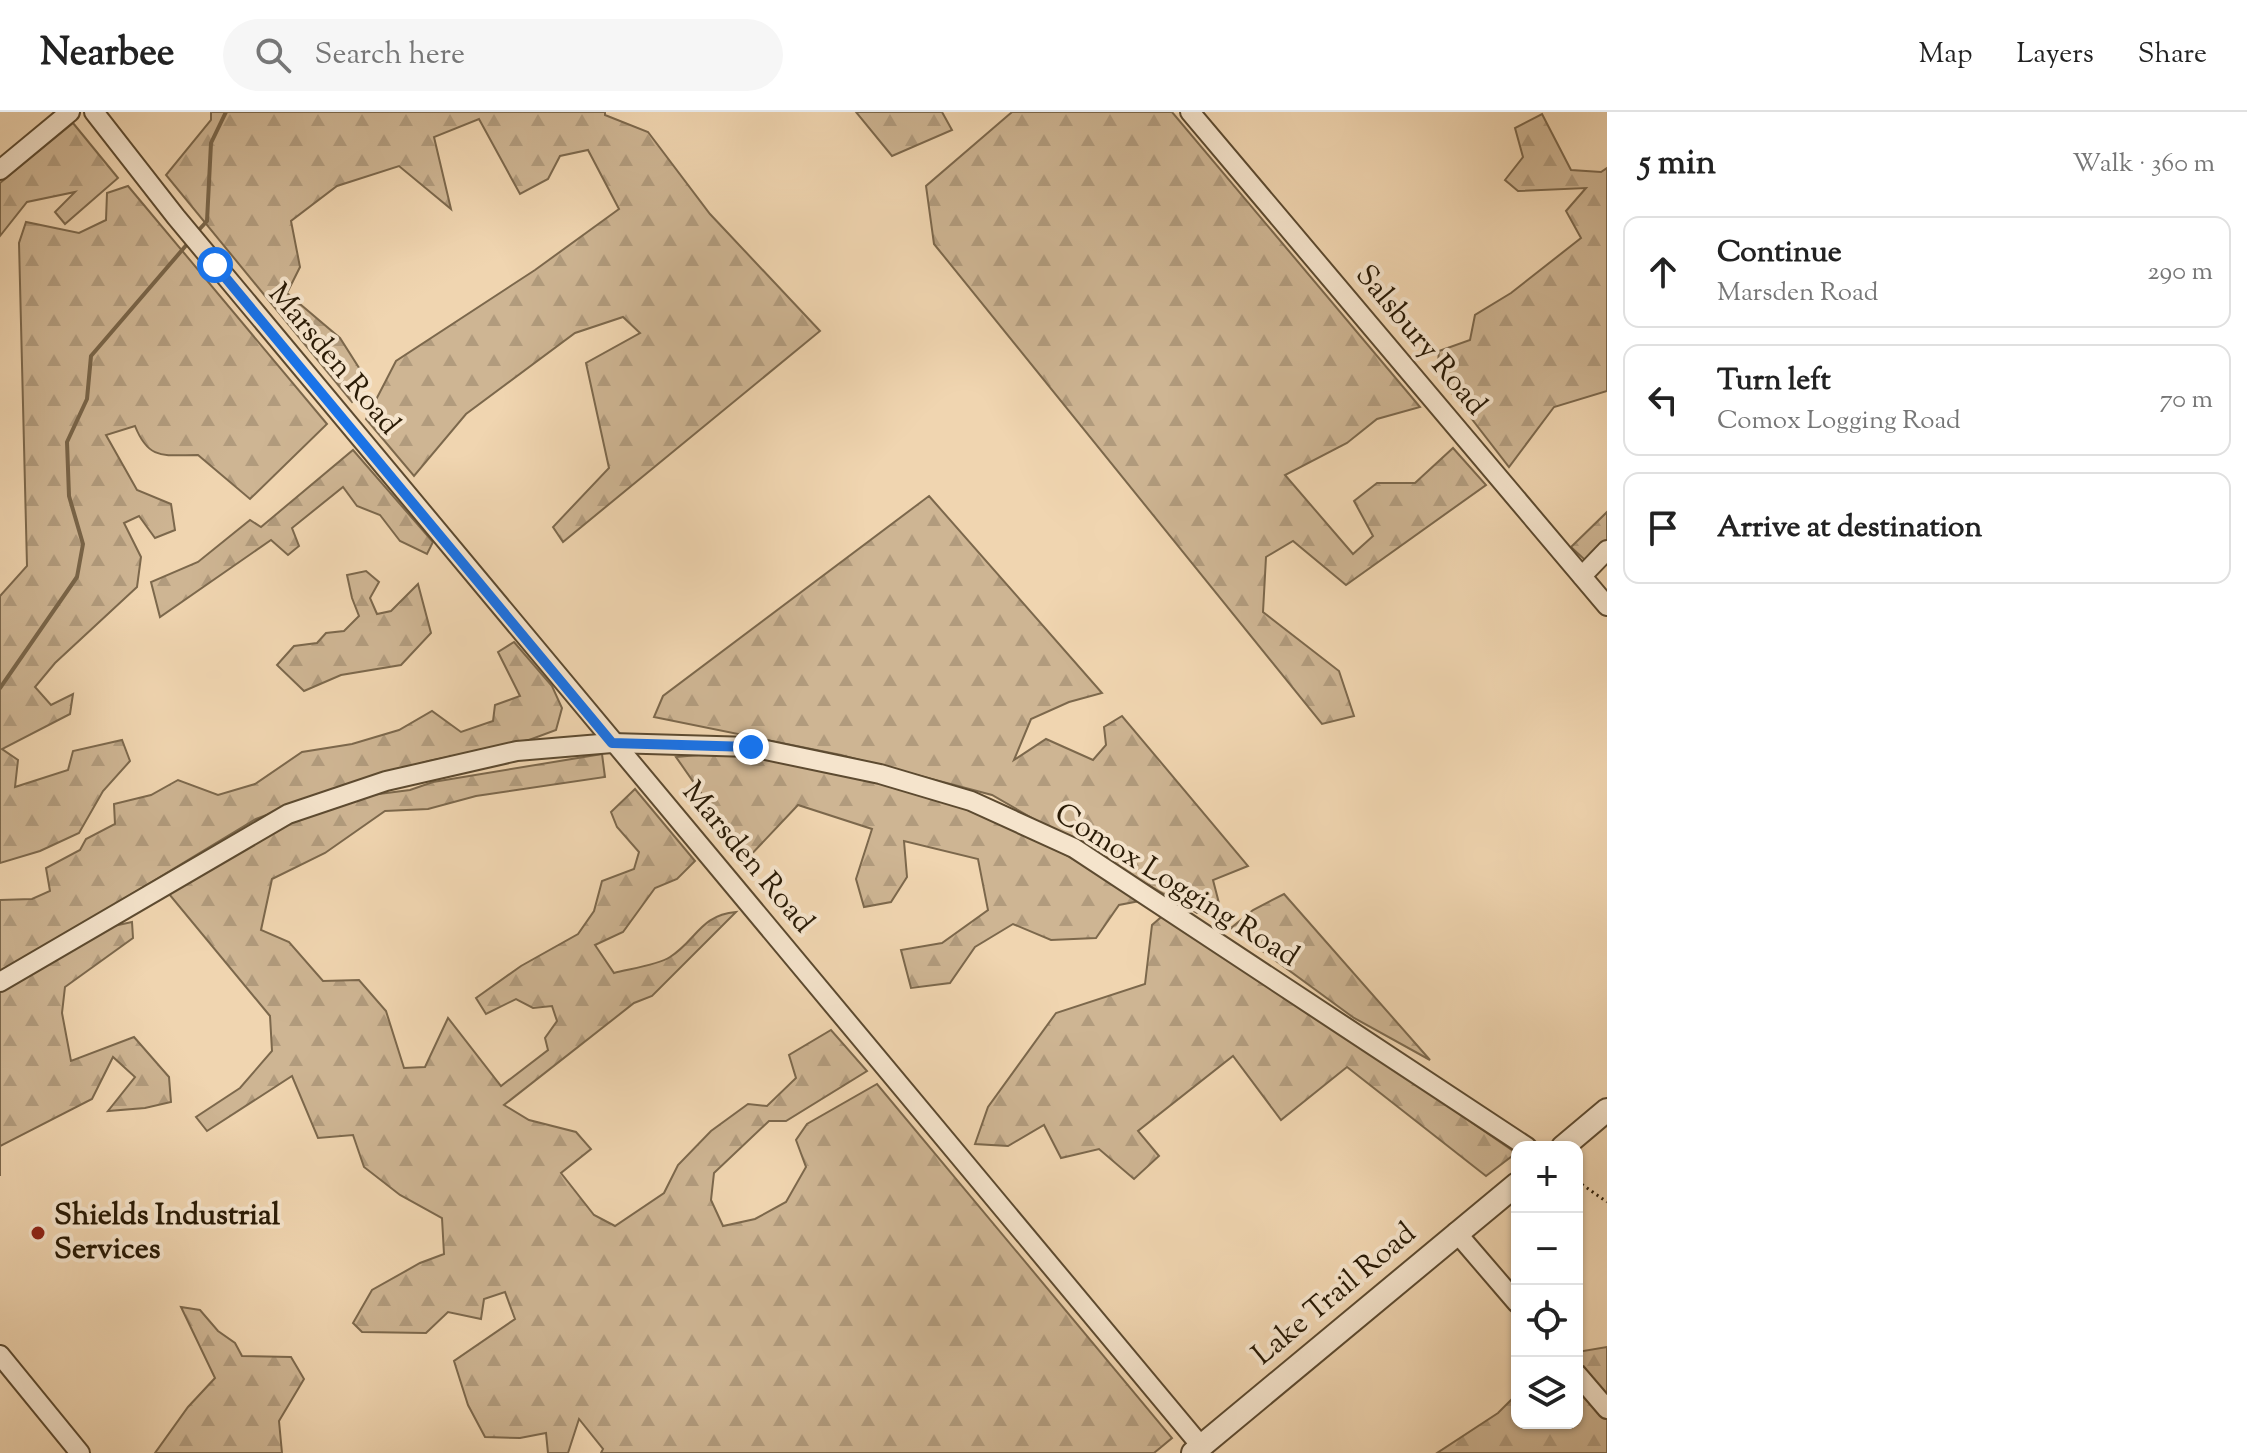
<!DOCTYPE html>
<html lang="en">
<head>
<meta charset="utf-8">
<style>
  :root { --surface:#fff; --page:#f6f6f6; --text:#222; --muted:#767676; --line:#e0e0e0 }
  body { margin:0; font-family:"Sorts Mill Goudy",serif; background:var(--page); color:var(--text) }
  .controls { position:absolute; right:24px; bottom:24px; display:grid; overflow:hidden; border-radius:16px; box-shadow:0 2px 6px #0004 }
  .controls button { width:72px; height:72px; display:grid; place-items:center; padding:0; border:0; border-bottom:2px solid var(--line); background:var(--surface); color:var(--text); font:40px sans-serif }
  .stop { position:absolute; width:24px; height:24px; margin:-18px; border:6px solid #1a73e8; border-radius:50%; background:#fff }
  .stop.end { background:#1a73e8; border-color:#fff; box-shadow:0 2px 8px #0008 }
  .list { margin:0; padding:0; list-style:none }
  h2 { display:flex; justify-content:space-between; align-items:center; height:104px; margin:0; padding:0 32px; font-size:34px }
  h2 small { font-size:26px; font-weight:400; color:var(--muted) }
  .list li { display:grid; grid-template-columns:52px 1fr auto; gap:24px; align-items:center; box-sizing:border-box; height:112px; margin:0 16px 16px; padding:0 16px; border:2px solid var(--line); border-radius:16px }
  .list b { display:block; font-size:30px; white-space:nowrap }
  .list p { margin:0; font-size:26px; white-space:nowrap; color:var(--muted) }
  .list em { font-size:26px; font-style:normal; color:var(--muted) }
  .icon { flex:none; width:44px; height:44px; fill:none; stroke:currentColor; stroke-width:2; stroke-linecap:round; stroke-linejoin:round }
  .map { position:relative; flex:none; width:1607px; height:1341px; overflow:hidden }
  header { display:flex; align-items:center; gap:48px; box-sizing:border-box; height:112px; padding:0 40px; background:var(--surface); border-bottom:2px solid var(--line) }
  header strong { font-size:38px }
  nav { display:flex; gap:44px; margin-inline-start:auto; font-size:28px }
  .search { width:560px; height:72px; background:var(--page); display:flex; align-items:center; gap:20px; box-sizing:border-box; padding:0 28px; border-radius:44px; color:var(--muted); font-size:30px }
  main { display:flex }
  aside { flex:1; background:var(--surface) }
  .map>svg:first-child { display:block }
  .forest { fill:url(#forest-firs); stroke:#7c684c; stroke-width:2 }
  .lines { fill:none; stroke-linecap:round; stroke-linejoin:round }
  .stream { stroke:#796549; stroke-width:4 }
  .minor-casing { stroke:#5c4a30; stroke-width:22 }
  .tertiary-casing { stroke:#5c4a30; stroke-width:26 }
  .path { stroke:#2a1b06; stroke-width:3; stroke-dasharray:2 4; stroke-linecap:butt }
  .minor { stroke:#f5e4cc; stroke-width:18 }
  .tertiary { stroke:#f5e4cc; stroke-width:22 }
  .route { stroke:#1a73e8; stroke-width:10 }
  .poi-dot { fill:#8f2418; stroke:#f5e4cc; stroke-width:3 }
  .labels { text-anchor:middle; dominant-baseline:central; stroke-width:8; stroke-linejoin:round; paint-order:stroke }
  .street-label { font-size:30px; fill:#2a1b06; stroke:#f5e4cc }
  .poi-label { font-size:30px; font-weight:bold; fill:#2a1b06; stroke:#f5e4cc; text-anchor:start }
</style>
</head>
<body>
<header>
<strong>Nearbee</strong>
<div class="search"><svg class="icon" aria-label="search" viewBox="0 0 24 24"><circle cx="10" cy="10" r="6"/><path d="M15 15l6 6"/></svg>Search here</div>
<nav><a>Map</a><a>Layers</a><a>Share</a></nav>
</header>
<main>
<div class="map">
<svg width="1607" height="1341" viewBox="0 0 1607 1341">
  <defs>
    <pattern id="forest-firs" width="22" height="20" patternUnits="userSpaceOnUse" patternTransform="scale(2)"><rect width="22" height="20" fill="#ceb593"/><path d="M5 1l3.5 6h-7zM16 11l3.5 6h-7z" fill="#b19b7d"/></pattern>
  </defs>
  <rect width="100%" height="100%" fill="#f0d5b0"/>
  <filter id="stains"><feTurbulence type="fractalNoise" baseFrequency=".0025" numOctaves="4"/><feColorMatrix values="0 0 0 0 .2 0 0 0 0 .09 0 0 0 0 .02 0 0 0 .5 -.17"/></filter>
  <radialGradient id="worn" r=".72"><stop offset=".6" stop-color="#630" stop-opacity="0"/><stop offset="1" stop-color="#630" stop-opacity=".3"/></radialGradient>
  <g class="forest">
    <polygon points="211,0 605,0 605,3 648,20 710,102 820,219 563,430 553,415 609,356 586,251 640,221 623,205 575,221 466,302 414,364 366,307 396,249 535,158 619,97 588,38 560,44 548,67 520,82 479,7 434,25 451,97 399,54 337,74 291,109 300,155 287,181 340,226 368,270 352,290 166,63 211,8"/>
    <polygon points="856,0 942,0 952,18 892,44"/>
    <polygon points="1012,0 1172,0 1420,295 1377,307 1347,331 1285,363 1353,442 1373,424 1354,389 1377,371 1415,371 1453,336 1486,373 1346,473 1293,429 1266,445 1263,500 1339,559 1354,604 1322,612 934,132 926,74"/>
    <polygon points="1542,2 1571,58 1601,60 1607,56 1607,279 1554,295 1509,355 1437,262 1439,239 1470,228 1475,203 1511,181 1581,126 1566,99 1586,76 1518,79 1505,68 1523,45 1515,16"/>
    <polygon points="73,11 118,66 65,112 55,100 75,80 27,90 0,124 0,71"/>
    <path d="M128 74 327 312 250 387 198 343C164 343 149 349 135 314L106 323 137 378 171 392 175 418 155 426 139 404 124 411 141 445 137 475 55 551 35 575 51 593 73 582 70 602 2 637 18 648 15 675 68 658 73 639 122 628 130 649 103 679 79 721 40 739 0 751V484L27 454 19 131 26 110 79 121 106 108 107 81Z"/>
    <polygon points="353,338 433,430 427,442 400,429 380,403 357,394 343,375 292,416 299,434 288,443 271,428 160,505 151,470 198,450 250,408 261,415"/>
    <polygon points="929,384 1102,581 1069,590 1031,607 1014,648 1046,627 1093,648 1106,633 1104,615 1122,604 1248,754 1213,768 1220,795 1197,801 992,683 841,643 654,605 663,584"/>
    <polygon points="1607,400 1607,429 1585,448 1571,435"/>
    <polygon points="366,459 379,470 370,486 377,502 391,499 418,472 431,521 401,553 341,563 304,579 277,553 294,534 317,531 326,521 344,519 359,504 352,486 347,463"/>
    <polygon points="514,530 552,574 562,596 556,618 529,628 429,649 352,671 256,707 0,862 0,788 32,787 50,779 46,756 80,738 86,727 115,712 114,692 151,683 178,668 218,683 255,672 302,640 352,632 399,618 432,599 461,620 493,609 495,593 520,584 498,540"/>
    <polygon points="732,640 846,661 987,698 1145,788 1119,793 1096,826 1051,828 1013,812 975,835 950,871 911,876 901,838 942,831 988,798 978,747 904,729 907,765 891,790 864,795 856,767 872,717 798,693 747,747 676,645"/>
    <path d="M602 642 605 665 476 684 428 697 385 699 325 741 272 767 261 818 289 830 323 869 359 868 386 899 404 956 425 955 448 906 501 974 548 938 545 926 557 909 552 894 533 896 516 887 486 902 476 886 521 854 578 822 594 799 602 769 634 757 639 740 617 715 611 700 635 677 695 749 677 767 655 776 623 820 595 833 614 861C629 857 658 853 670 845 696 829 700 803 736 800L652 884 634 891 504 993 529 1008 576 1020 591 1037 561 1061 594 1103 615 1114 664 1081 678 1053 711 1019 748 992 767 994 796 966 789 943 831 918 867 959 786 1009H769L714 1061 711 1088 723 1114 755 1107 786 1090 806 1055 796 1028 807 1012 877 972 1172 1326 1154 1341H601L603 1337 579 1307 568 1341H548L546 1321 520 1326 485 1325 468 1293 454 1249 515 1207 505 1180 484 1187 481 1207 448 1200 426 1221 362 1220 353 1211 372 1178 420 1151 444 1142 442 1106 400 1083 364 1055 353 1023 318 1026 292 964 207 1019 196 1005 240 976 272 939 270 904 169 782 286 711 371 683 410 678 433 670Z"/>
    <polygon points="1284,782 1430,948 1354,906 1231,816 1253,798"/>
    <polygon points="1167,800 1516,1041 1486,1064 1347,955 1281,1008 1233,944 1138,1019 1159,1044 1134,1067 1099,1037 1061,1046 1044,1013 1008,1034 975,1032 988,995 1056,901 1145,872 1152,813"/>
    <polygon points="132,810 133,826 65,875 62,901 71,949 134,925 169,965 171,990 145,996 108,999 135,965 113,945 92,987 0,1034 0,1064 0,880 109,815"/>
    <polygon points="181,1195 200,1198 218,1219 235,1231 242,1244 291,1245 304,1267 279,1309 282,1341 155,1341 188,1295 215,1266"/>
    <polygon points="1607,1235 1607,1341 1437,1341 1498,1301 1517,1282 1517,1311 1577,1311 1577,1240"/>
  </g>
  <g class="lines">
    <g class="stream">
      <polyline points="197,120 207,109 211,31 226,0"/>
      <polyline points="0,576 77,465 83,432 69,384 67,330 87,287 91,244 189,130"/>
    </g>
    <defs>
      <g id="minor">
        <polyline points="94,0 176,105 1201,1334"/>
        <polyline points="1190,0 1607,494"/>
        <polyline points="0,58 70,0"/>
        <polyline points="1582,464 1607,438"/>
        <polyline points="0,870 288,702 386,669 517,639 612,631 751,635 880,662 971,689 1074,736 1527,1035"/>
        <polyline points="1456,1120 1517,1191"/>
        <polyline points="0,1243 80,1341"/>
        <polyline points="1577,1262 1607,1297"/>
      </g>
      <g id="tertiary">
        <polyline points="1563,1035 1607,998"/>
        <polyline points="1193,1341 1517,1072"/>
      </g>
    </defs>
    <use href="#minor" class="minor-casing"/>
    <use href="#tertiary" class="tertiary-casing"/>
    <polyline class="path" points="1577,1069 1607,1090"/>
    <use href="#minor" class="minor"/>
    <use href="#tertiary" class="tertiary"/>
  </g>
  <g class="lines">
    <polyline class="route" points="215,153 612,631 751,635"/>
  </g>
  <circle class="poi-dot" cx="38" cy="1121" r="8"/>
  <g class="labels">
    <g class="street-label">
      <text transform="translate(1420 229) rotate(50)">Salsbury Road</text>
      <text transform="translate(333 248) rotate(50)">Marsden Road</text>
      <text transform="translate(747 746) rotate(50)">Marsden Road</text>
      <text transform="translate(1176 774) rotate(32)">Comox Logging Road</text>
      <text transform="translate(1335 1183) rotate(-40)">Lake Trail Road</text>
    </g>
    <g class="poi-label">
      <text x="54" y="1104">Shields Industrial<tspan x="54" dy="34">Services</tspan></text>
    </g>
  </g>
  <rect width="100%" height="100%" filter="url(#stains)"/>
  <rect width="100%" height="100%" fill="url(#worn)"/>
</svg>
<div class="controls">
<button>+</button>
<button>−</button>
<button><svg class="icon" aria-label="locate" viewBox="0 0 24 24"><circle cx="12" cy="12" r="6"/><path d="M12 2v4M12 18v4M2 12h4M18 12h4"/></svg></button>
<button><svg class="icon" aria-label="layers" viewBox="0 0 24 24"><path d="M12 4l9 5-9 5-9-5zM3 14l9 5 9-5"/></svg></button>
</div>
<div class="stop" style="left:215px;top:153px"></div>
<div class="stop end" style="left:751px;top:635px"></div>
</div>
<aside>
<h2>5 min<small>Walk · 360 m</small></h2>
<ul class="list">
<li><svg class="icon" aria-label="ahead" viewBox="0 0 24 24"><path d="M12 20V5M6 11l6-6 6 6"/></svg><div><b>Continue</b><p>Marsden Road</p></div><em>290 m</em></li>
<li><svg class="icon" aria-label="left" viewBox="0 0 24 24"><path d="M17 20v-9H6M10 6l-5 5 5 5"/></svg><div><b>Turn left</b><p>Comox Logging Road</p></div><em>70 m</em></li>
<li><svg class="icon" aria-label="arrive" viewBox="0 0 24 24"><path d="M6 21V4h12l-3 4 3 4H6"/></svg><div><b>Arrive at destination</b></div></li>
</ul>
</aside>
</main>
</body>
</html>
